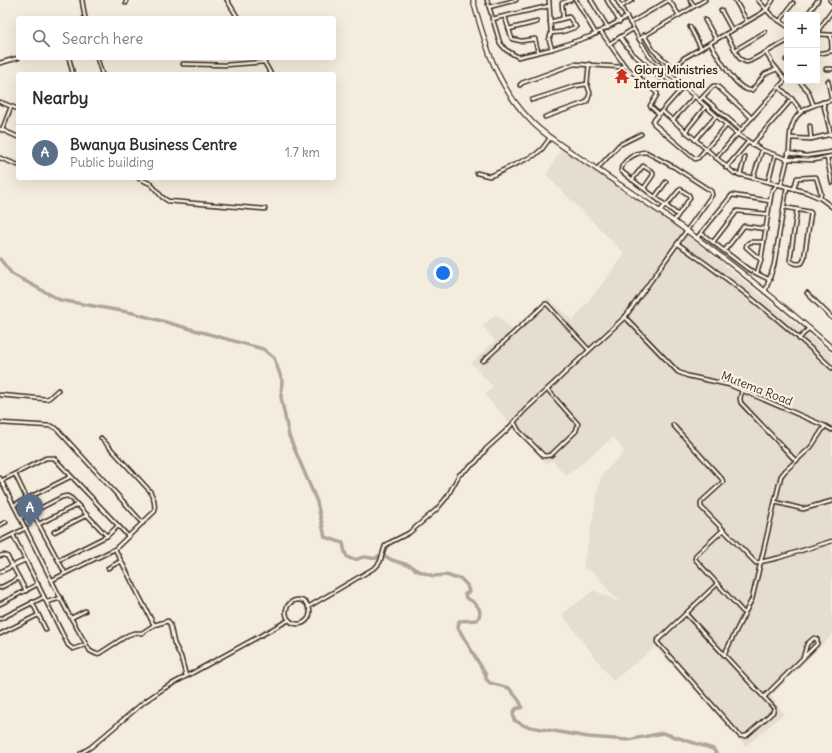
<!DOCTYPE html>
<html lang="en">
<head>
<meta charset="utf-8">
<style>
  :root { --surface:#fff; --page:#f2f2f3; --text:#2b2b33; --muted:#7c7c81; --line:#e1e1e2; --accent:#d93025 }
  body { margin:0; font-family:Delius,sans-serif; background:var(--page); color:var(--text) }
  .controls { position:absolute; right:12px; top:12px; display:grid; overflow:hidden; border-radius:4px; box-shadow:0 4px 16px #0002 }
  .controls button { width:36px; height:36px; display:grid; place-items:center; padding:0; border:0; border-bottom:1px solid var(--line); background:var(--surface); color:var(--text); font:20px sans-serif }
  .you { position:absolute; left:443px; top:273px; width:14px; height:14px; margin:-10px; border:3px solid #fff; border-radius:50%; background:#1a73e8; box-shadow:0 0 0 6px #1a73e833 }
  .badge { display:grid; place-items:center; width:26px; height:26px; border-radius:50%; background:var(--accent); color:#fff; font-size:13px; font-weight:700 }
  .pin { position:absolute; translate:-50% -33px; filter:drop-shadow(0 1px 2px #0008) }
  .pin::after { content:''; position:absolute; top:21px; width:14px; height:12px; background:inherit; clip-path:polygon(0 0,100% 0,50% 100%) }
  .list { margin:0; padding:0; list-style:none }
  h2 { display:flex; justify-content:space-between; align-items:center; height:52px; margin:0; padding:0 16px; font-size:17px }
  h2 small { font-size:13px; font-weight:400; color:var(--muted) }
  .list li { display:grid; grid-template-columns:26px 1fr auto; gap:12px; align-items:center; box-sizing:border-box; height:56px; padding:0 16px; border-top:1px solid var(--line) }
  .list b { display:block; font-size:15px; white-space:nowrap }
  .list p { margin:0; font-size:13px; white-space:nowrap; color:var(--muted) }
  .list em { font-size:13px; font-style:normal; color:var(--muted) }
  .icon { flex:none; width:22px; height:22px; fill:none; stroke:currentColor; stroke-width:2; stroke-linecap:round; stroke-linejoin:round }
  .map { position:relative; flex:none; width:832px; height:753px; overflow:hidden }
  .search { position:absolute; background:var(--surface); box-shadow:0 4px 16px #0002; left:16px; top:16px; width:320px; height:44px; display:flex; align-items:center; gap:10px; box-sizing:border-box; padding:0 14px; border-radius:4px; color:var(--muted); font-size:15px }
  .panel { position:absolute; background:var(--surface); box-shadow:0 4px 16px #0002; left:16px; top:72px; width:320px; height:108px; border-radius:4px }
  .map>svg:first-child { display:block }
  .built { fill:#e5ddce }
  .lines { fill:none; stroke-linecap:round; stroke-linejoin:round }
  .river { stroke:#b0a596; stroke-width:3.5 }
  .minor-casing { stroke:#3b2a1e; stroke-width:5.5 }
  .major-casing { stroke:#3b2a1e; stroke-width:6 }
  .minor { stroke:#fcf5e5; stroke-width:2.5 }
  .major { stroke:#fcf5e5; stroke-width:3.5 }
  .labels { text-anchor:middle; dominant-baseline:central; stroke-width:4; stroke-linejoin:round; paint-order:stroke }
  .poi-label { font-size:12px; font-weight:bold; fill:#3b2a1e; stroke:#fcf5e5; text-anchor:start }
  .street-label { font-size:12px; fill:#3b2a1e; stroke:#fcf5e5 }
</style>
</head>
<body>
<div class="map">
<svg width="832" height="753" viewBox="0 0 832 753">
  <rect width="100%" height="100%" fill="#f4eddd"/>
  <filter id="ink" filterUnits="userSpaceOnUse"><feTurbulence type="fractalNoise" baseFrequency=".025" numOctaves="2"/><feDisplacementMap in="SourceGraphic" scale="8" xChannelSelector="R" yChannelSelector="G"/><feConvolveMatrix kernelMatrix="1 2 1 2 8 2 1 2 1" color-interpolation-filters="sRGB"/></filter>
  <g filter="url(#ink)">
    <polygon class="built" points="562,148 683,231 832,354 832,635 771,696 784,714 746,746 655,647 613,681 562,614 594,590 620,603 595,574 583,567 601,476 624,452 614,437 566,476 552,460 546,464 485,395 493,387 471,363 495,341 483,326 496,314 512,330 548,298 573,321 625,254 546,175"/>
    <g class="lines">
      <path class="river" d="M0 259 12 274 60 300 133 313 263 349 274 358 282 380 281 397 289 436 317 502 325 537 343 543C345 553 345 561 358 559 360 558 362 557 364 557 369 557 372 559 377 558L378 556H385L392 560 411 566 416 570 433 576 446 575 455 578H460L467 585 469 592 465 594 466 598C475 602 485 610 477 620L459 621 458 628 486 675V679L490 683 509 688C513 694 520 699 522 707L521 708H517L513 712 514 720 525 726 588 737 628 740 663 733 713 749 716 753"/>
      <defs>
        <g id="minor">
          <polyline points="82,0 85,18"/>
          <polyline points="126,0 126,3"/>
          <polyline points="227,0 238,18"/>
          <polyline points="487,0 500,43 506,50 518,57 552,49 591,36 627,17"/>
          <polyline points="549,0 551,33 549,40 552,49"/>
          <polyline points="576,0 596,34"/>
          <polyline points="591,0 608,28"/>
          <polyline points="607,0 620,22"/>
          <polyline points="617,0 649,56 737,134 762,150 787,159 814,160 832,156"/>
          <polyline points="669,0 679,15"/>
          <polyline points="690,0 694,6"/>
          <polyline points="735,0 747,21"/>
          <polyline points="758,0 772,16 787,26"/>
          <polyline points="830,0 832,2"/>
          <polyline points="489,7 516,0"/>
          <polyline points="621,7 632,0"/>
          <polyline points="721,10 732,30"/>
          <polyline points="807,15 818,0"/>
          <polyline points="505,17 512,39 521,41 535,39 538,52"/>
          <polyline points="563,18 562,3 571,0"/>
          <polyline points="492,19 549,6"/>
          <polyline points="705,20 716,39"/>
          <polyline points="780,21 793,3"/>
          <polyline points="550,22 569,17 576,27 562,32 551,33"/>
          <polyline points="630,23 669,0"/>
          <polyline points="690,27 701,48"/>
          <polyline points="509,29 537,22"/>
          <polyline points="601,32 625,66 657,93 657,95 650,106 659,114"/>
          <polyline points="817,32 832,11"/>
          <polyline points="726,34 740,59 746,62 750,61 787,41"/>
          <polyline points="817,34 832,35"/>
          <polyline points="644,35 653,50 674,69"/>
          <polyline points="831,35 832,51"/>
          <polyline points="620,37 632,53 668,85"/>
          <polyline points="639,39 705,0"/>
          <path d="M710 43C717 54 737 93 752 90L765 74 777 69"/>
          <polyline points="609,44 633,29"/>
          <polyline points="735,50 765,32"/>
          <polyline points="766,53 773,64 785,79"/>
          <polyline points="817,54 832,51"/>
          <polyline points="69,58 73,74"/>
          <polyline points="97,58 102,74"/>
          <polyline points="262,58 271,74"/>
          <polyline points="786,60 787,59"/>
          <polyline points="0,63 18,58"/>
          <polyline points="183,64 225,65 264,62"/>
          <polyline points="826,69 832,69"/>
          <polyline points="669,74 684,58 762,13 766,10 773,0"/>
          <polyline points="638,77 647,67"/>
          <polyline points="799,81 808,91 813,104"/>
          <polyline points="828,81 832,100"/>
          <polyline points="520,85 522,83 574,64 621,67 625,66"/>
          <polyline points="684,86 653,121 654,124 695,159 698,158 727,125"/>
          <polyline points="779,87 792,99 801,111"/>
          <polyline points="703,97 741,130"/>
          <polyline points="532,100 575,86 587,84 589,64"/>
          <polyline points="700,100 713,86 717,86 752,118"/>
          <polyline points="0,102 18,109"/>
          <polyline points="823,102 831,135"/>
          <polyline points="662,111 734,173 806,192 820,198 832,207"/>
          <polyline points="545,117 587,102 590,93 587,84"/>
          <polyline points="673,120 695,96"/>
          <polyline points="810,126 811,139"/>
          <polyline points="0,129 18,137"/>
          <polyline points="2,130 11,107"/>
          <polyline points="685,132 706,106"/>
          <polyline points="790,138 811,139 832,134"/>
          <polyline points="695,140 716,116"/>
          <polyline points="752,145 792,99"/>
          <polyline points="788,153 806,156 832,152"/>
          <polyline points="0,158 18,165"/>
          <polyline points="716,158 787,78"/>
          <polyline points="827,158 832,183"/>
          <polyline points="726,168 748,142"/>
          <polyline points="597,169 619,145 641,134"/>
          <polyline points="477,173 489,176 493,175 535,155 542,149 550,138"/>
          <polyline points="740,175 745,157"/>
          <polyline points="138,178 151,184 162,197 168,201 265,209"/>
          <polyline points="753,178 762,150"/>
          <polyline points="632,180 643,166 653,172 653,175 644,188"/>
          <polyline points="768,182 775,156"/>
          <path d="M781 185C784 174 787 163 789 151 790 143 789 134 792 126 797 108 816 104 832 100"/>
          <polyline points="794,189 797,178 816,177 821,193 820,198"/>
          <polyline points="655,197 666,182"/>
          <polyline points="666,206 680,189 689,195 690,198 678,215"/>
          <path d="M784 207 810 212 811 213 804 259 802 263C798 265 792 263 790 260L797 210"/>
          <polyline points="660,211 665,205"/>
          <polyline points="701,233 732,195 770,201"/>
          <polyline points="697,238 701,233 748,269 770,280"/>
          <polyline points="713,242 737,211 767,214"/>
          <path d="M678 244C732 281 784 323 832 368"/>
          <polyline points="725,250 744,226 766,229"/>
          <polyline points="761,260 746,247 747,244 750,242 764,242"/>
          <polyline points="757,273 761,260 770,201 772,191 777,185"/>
          <polyline points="765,292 774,265 787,187"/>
          <polyline points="807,293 832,318"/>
          <polyline points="625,317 678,372 688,376 730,385 825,426 832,430"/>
          <polyline points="799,339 809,328"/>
          <polyline points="483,361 545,304 547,304 589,350"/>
          <polyline points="742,390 740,399 741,403 796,461"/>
          <polyline points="0,395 46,399 49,398 58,390"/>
          <polyline points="514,422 519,431 544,456 551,455 576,431 578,424 548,390"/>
          <polyline points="0,423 51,426 56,428 143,523"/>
          <polyline points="673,425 722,479 723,482 701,502 701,507 756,563 778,558 832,541"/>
          <polyline points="15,474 27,499"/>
          <polyline points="0,478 67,611 90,651 96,654 100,653 128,635 134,633 142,633 154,625 168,621 170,624 174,643 181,657 186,676"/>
          <polyline points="1,481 46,458 54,458 128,536"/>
          <polyline points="775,502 803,509 832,501"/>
          <polyline points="14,505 70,477"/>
          <polyline points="32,512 65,573"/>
          <polyline points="21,518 62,497 67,496 71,498 107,536"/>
          <polyline points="39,524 77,505"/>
          <polyline points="0,525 6,522"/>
          <polyline points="723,530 696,555 695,559 744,613"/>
          <polyline points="54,532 87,515"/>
          <polyline points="13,535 68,645 73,649 85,645"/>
          <polyline points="0,541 26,528"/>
          <polyline points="115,549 154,625"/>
          <polyline points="0,556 3,555 7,556 19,578"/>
          <polyline points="59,560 107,536 118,526"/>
          <polyline points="108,568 121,561"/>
          <polyline points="0,572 25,560"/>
          <polyline points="52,580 115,549 155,511 154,500 150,491 101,438"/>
          <polyline points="0,588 19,578 26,591"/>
          <circle cx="298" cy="612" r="12"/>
          <polyline points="32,602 46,630"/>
          <polyline points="47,602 61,598"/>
          <polyline points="0,604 38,584"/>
          <path d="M308 607 376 567 380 562 385 546 389 543 409 533 437 509 447 497 459 475 476 462 486 449 507 430 525 410 625 317 712 195 711 191 674 167 646 152C636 152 621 161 621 171L678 215 674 221"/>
          <polyline points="686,614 774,708 773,712 746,736 740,736 657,642 658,640 717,584"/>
          <polyline points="71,618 85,611"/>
          <polyline points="0,619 44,597"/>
          <polyline points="0,634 38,615"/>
          <polyline points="724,655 752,599 781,476 785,471 811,447 825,426"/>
          <polyline points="764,697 817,644 817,639 814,638 807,644 803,658"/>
          <polyline points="81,753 91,747 144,702 163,689 289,620"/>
        </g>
        <path id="major" d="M473 0C486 47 496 85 531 121 543 134 560 144 574 154 602 173 631 192 659 211 720 253 777 300 832 348"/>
      </defs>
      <use href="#minor" class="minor-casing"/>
      <use href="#major" class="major-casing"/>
      <use href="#minor" class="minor"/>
      <use href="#major" class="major"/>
    </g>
  </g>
  <defs>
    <symbol id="temple-bare" viewBox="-9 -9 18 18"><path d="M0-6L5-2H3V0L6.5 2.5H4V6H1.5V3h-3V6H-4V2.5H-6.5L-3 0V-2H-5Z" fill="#c8321e" stroke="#fcf5e5" stroke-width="2.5" paint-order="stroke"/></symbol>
  </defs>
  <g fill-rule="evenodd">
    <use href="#temple-bare" x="611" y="65" width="22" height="22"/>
  </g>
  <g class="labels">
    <g class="poi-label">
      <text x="634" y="69">Glory Ministries<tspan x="634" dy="14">International</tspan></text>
    </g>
    <g class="street-label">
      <text transform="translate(757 388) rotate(21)">Mutema Road</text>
    </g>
  </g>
</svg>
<div class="controls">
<button>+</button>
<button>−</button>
</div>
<div class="you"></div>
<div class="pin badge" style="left:30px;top:527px;background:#5c6f8a">A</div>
<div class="search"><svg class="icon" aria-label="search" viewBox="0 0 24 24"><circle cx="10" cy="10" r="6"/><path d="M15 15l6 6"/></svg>Search here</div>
<section class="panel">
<h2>Nearby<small></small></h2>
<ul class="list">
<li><span class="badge" style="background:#5c6f8a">A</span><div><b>Bwanya Business Centre</b><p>Public building</p></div><em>1.7 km</em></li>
</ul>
</section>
</div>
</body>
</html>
